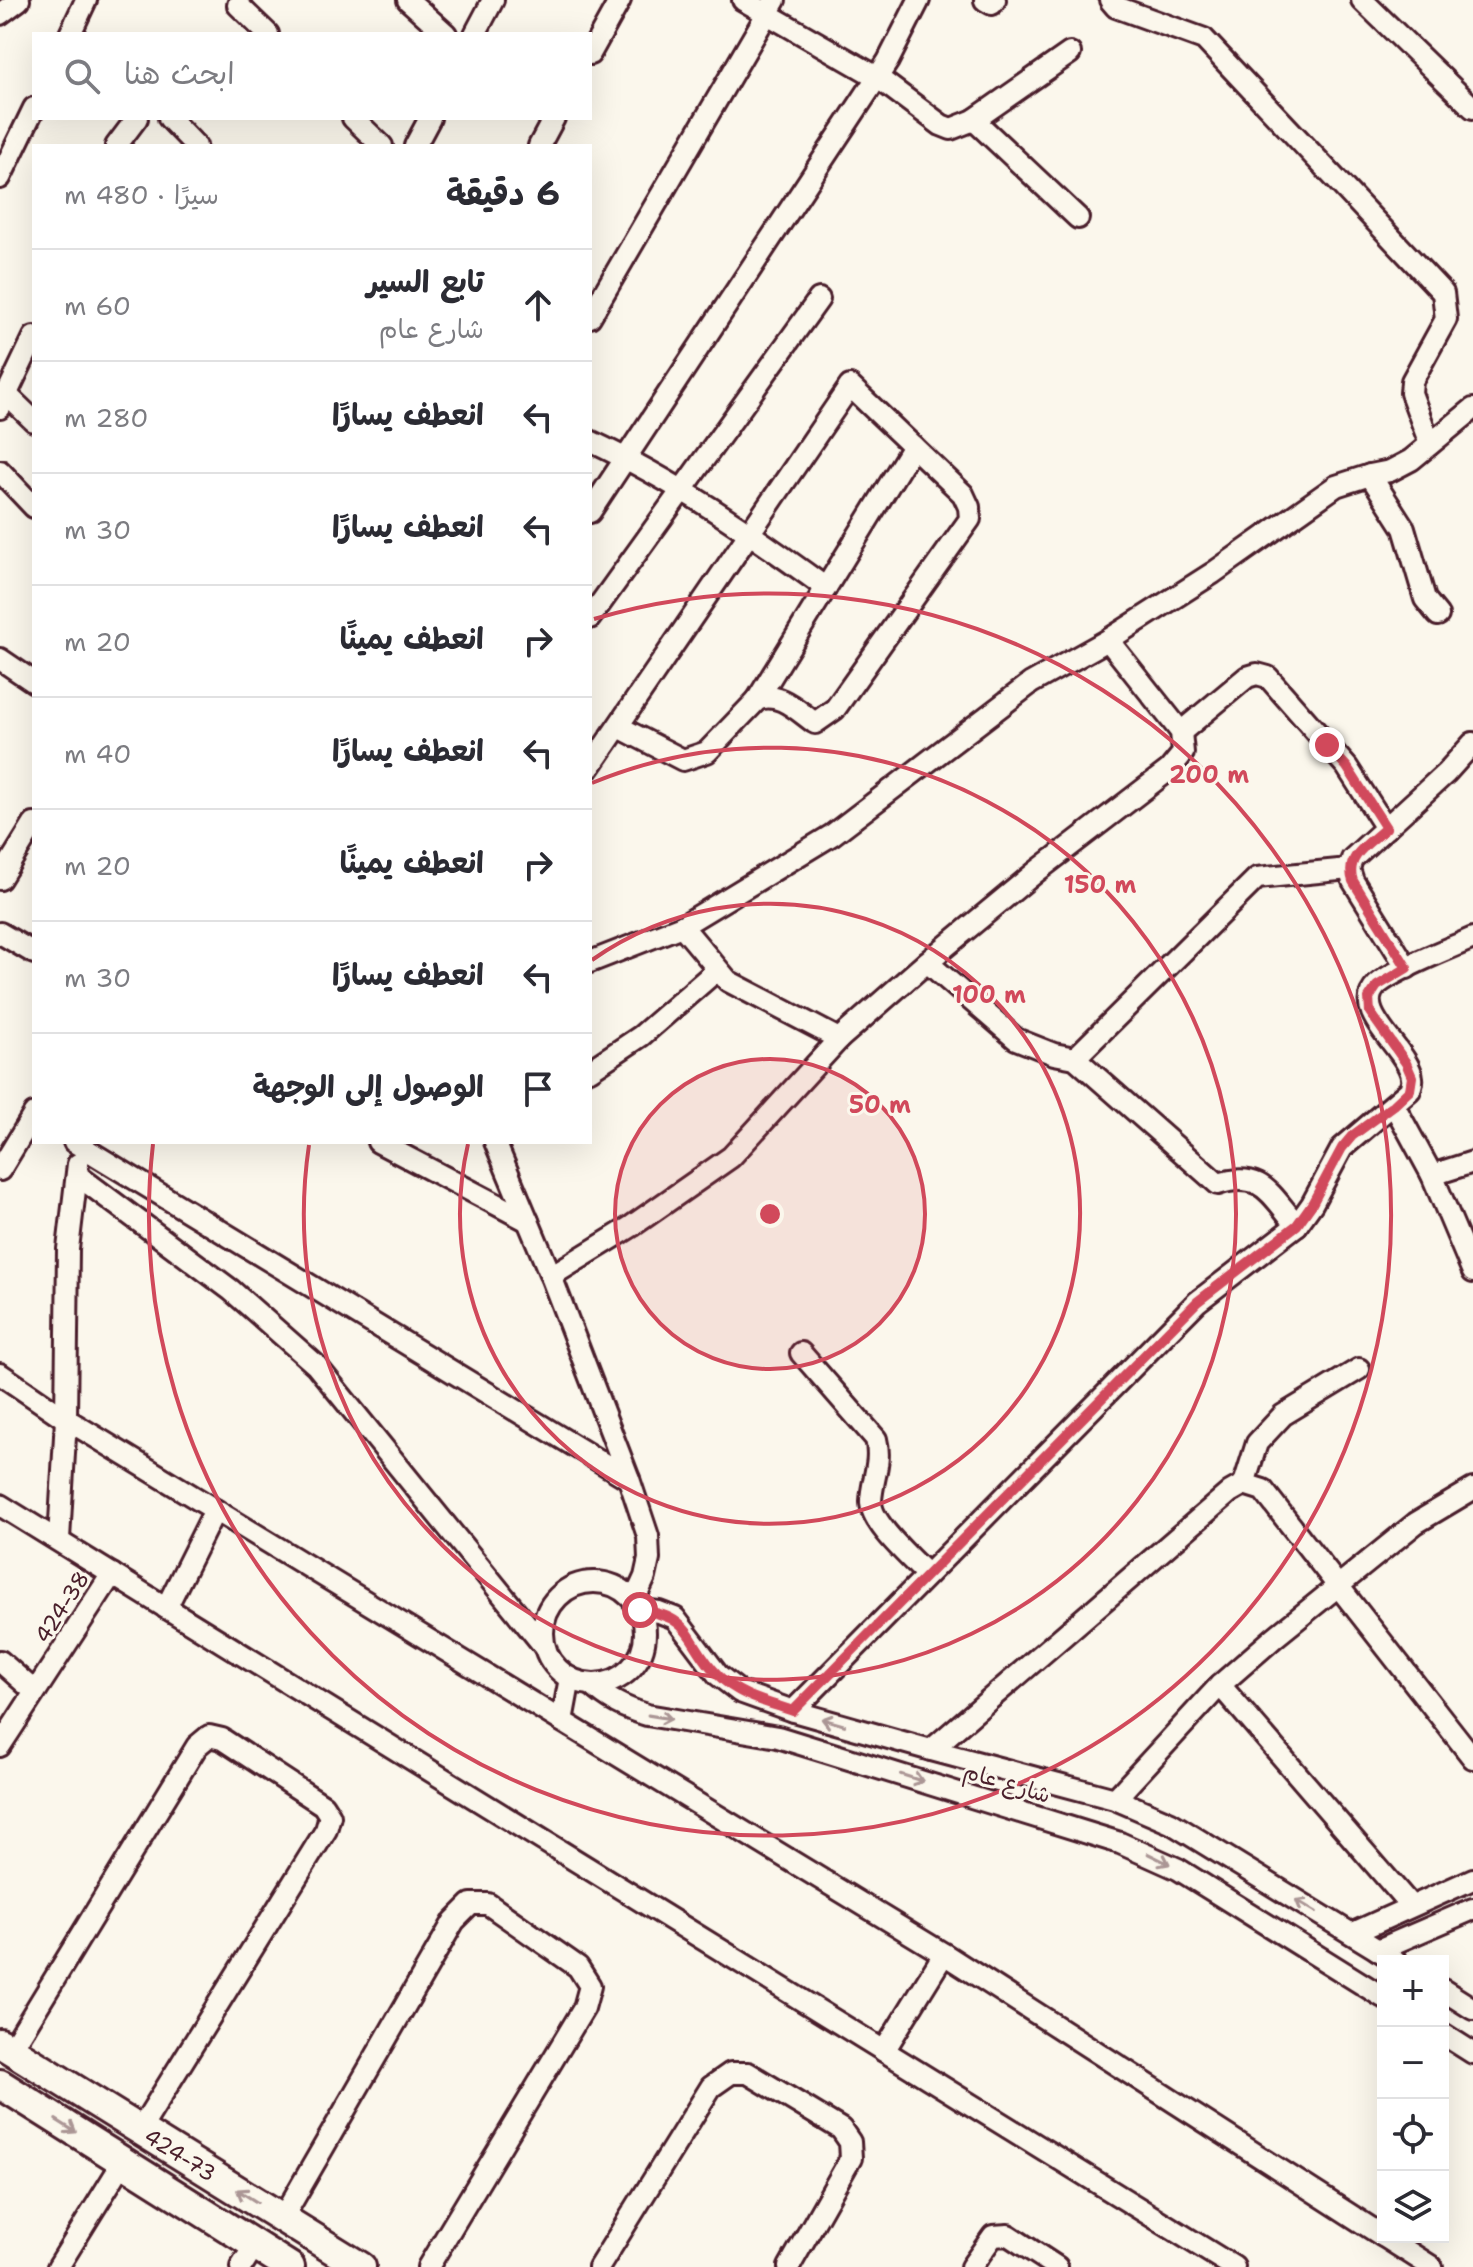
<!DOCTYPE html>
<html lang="ar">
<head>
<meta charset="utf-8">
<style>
  :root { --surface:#fff; --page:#f7f7f7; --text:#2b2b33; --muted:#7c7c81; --line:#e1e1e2 }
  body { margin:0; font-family:"Shantell Sans","Playpen Sans Arabic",sans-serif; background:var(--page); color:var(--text); direction:rtl }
  .controls { position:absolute; right:24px; bottom:24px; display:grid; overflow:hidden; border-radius:0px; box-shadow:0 8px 32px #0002 }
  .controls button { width:72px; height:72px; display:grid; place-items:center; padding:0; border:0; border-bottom:2px solid var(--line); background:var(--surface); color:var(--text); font:40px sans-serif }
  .stop { position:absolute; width:24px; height:24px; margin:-18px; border:6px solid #d1495b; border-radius:50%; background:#fff }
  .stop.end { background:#d1495b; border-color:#fff; box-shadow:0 2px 8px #0008 }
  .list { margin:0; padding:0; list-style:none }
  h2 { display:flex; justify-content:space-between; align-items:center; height:104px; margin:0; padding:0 32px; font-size:34px }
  h2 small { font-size:26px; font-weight:400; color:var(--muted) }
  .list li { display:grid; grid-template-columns:52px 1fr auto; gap:24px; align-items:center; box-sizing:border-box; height:112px; padding:0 32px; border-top:2px solid var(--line) }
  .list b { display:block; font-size:30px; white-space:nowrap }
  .list p { margin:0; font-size:26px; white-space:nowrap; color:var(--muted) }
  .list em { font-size:26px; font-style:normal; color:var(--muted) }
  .icon { flex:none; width:44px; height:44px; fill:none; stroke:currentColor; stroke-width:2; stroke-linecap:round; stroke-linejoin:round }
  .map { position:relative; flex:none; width:1473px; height:2267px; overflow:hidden; direction:ltr }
  .search { position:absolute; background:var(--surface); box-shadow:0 8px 32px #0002; left:32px; top:32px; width:560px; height:88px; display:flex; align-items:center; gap:20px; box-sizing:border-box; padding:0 28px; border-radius:0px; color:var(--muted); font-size:30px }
  .panel { position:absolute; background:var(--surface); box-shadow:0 8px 32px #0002; left:32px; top:144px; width:560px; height:1000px; border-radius:0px; direction:rtl }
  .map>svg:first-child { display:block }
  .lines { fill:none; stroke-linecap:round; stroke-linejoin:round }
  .street-casing { stroke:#4a1f2b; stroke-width:26 }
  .secondary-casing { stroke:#4a1f2b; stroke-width:34 }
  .street { stroke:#fbf7ec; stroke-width:20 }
  .secondary { stroke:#fbf7ec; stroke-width:28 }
  .oneway { stroke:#ab9695 }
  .route { stroke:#d1495b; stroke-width:10 }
  .ring { fill:none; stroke:#d1495b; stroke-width:4 }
  .labels { text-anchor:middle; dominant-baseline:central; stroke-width:6; stroke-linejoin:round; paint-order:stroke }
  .street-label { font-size:22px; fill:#4a1f2b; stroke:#fbf7ec }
  .centre { fill:#d1495b; stroke:#fbf7ec; stroke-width:4 }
  .ring-label { font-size:24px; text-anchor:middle; font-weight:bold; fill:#d1495b; stroke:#fbf7ec; stroke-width:6; stroke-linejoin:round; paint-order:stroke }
</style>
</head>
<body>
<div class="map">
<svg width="1473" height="2267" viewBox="0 0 1473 2267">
  <rect width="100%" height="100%" fill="#fbf7ec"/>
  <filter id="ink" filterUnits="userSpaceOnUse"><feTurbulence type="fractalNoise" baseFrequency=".0125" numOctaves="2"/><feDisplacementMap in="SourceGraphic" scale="16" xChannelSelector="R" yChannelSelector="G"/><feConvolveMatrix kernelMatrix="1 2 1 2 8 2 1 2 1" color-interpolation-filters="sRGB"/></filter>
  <g filter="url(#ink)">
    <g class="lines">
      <defs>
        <g id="street">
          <polyline points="408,0 446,34"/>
          <polyline points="743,0 877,77 941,125 951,129 974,120 1070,53"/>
          <polyline points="985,0 992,4 995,0"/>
          <polyline points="1110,0 1116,7 1204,39 1443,293 1446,319 1412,381 1411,393 1430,444"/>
          <polyline points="1362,0 1473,108"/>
          <polyline points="238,5 268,34"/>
          <polyline points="0,14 19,0"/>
          <polyline points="70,34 86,0"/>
          <polyline points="475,34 493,0"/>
          <polyline points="590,54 620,0"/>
          <polyline points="169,118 196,146"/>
          <polyline points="353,118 382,146"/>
          <polyline points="974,120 1078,218"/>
          <polyline points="116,146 137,118"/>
          <polyline points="415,146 430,118"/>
          <polyline points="539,146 554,118"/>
          <polyline points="0,178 34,108"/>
          <polyline points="590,317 775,0"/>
          <polyline points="5,393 34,421"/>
          <polyline points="0,408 34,337"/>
          <path d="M590 441C674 480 751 533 826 588"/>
          <polyline points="0,471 34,507"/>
          <polyline points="1370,475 1404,528 1425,599 1438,615"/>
          <polyline points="590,512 888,61 919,0"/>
          <polyline points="590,618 819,299"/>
          <polyline points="0,659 34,682"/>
          <polyline points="757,700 913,446"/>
          <polyline points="1181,732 1247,677 1257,674 1268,677 1347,767 1386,828"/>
          <path d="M590 767 850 386 963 494 969 507 970 519 835 709 815 723C798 711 778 690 757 700L707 752 683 760 619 727"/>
          <polyline points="0,879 34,824"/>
          <polyline points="682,926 728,981 839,1039"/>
          <polyline points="0,933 34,953"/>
          <polyline points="590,962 682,926 832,835 1031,683 1108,640 1213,573 1336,486 1370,475 1390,471 1411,460 1473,409"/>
          <path d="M927 962 1016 1039 1054 1054 1075 1058 1218 1184C1263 1170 1270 1195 1297 1225"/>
          <polyline points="1407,968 1353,881 1349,869 1352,859 1446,773 1473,743"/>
          <polyline points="1075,1058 1257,878 1349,869"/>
          <polyline points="590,1070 641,1036 717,970"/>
          <polyline points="1394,1105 1432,1175 1473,1272"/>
          <polyline points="74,1142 629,1479"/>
          <polyline points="378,1142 528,1221"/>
          <polyline points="495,1142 551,1276 629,1479 648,1536 649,1559 645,1577 634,1601"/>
          <polyline points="0,1170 34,1114"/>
          <polyline points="77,1175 231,1290 316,1365 544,1646"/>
          <polyline points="1432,1175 1473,1162"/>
          <polyline points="551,1276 632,1226 731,1157 839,1039 927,962 1036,872 1169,770 1183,753 1181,732 1108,640"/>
          <path d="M801 1353 876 1439C882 1462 872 1479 871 1501 870 1523 912 1559 927 1575"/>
          <polyline points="0,1374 66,1419 944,1954 1383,2236"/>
          <polyline points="1244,1484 1263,1490 1473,1758"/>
          <polyline points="0,1505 1234,2267"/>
          <polyline points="59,1539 66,1419 68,1249 78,1164"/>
          <circle cx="594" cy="1633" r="51"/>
          <polyline points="166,1608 215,1510"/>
          <polyline points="640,1610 659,1612 675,1618 718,1675 740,1692 793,1711 931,1750 1115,1799 1171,1823 1396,1961"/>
          <polyline points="0,1661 35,1692"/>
          <path d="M591 1684C608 1700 624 1708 647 1715L778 1737 1120 1843 1178 1869 1383 1997"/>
          <polyline points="1220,1685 1411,1906"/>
          <path d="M793 1711 1197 1302 1297 1225 1312 1204 1342 1148 1410 1090C1411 1086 1413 1082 1412 1078 1410 1050 1349 1012 1377 985 1395 969 1449 949 1473 938"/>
          <polyline points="562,1721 570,1678"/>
          <polyline points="0,1746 112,1574"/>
          <polyline points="931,1750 1230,1492 1244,1484 1257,1443 1283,1415 1359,1369"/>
          <polyline points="1115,1799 1220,1685 1275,1637 1416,1523 1473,1489"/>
          <polyline points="1353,1933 1473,1879"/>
          <polyline points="1378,1950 1473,1909"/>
          <polyline points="1443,1990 1473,2009"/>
          <polyline points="1443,2034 1473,2053"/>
          <polyline points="11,2050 197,1746 209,1736 222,1739 323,1805 330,1816 326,1830 140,2130"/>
          <polyline points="884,2051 944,1954"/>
          <polyline points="282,2219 454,1921 471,1904 488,1904 578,1967 590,1986 584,2008 428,2267"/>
          <polyline points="1385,2237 1432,2267"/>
          <polyline points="58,2267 123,2162"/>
          <polyline points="241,2267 255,2245"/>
          <polyline points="599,2267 711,2087 731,2073 748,2073 841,2129 850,2142 851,2158 789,2267"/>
          <polyline points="971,2267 993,2236 1008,2235 1057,2267"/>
        </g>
        <g id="secondary">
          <polyline points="0,2043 361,2267"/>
          <polyline points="0,2084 290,2267"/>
        </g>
      </defs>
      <use href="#street" class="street-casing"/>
      <use href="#secondary" class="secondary-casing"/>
      <use href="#street" class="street"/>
      <use href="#secondary" class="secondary"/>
    </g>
    <defs><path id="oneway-shaft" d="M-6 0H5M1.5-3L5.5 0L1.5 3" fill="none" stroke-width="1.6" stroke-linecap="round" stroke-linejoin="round" transform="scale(2)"/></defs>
    <g class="oneway">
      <use href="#oneway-shaft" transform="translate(660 1717) rotate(9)"/>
      <use href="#oneway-shaft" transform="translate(833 1722) rotate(-164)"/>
      <use href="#oneway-shaft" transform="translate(912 1778) rotate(18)"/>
      <use href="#oneway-shaft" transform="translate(1159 1859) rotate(26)"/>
      <use href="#oneway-shaft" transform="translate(1306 1906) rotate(-149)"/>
      <use href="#oneway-shaft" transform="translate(66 2126) rotate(32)"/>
      <use href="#oneway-shaft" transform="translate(247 2196) rotate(-148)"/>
    </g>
  </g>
  <g class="lines" filter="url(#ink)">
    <path class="route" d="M640 1610C696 1617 685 1643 719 1676 739 1696 767 1702 793 1711L1197 1302 1297 1225 1312 1204 1342 1148 1352 1136 1394 1105 1410 1090 1412 1077 1406 1063 1370 1012 1369 998 1377 986 1407 968 1353 881C1344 856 1370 843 1386 828L1347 767 1327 745"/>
  </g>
  <circle cx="770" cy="1214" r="155" fill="#d1495b" fill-opacity=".12"/>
  <g class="ring">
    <circle cx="770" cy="1214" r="155"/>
    <path d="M592 960A310 310 0 1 1 468 1144"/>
    <path d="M592 783A466 466 0 1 1 309 1145"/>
    <path d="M594 619A621 621 0 1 1 153 1144"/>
  </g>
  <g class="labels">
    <g class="street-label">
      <text transform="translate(62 1607) rotate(-57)">424-38</text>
      <text transform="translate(1007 1783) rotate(17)">شارع عام</text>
      <text transform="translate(180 2155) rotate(32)">424-73</text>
    </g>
  </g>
  <circle cx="770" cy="1214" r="12" class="centre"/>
  <g class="ring-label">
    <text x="1209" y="783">200 m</text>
    <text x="1100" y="893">150 m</text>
    <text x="989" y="1003">100 m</text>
    <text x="880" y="1113">50 m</text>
  </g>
</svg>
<div class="controls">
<button>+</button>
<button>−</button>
<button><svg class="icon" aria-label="locate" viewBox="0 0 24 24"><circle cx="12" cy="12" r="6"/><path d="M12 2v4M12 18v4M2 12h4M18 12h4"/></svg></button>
<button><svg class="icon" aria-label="layers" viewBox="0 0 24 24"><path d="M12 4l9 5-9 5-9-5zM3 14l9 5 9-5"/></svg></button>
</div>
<div class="stop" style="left:640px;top:1610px"></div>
<div class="stop end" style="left:1327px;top:745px"></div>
<div class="search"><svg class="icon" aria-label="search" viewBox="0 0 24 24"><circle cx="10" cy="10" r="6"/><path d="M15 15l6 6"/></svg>ابحث هنا</div>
<section class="panel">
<h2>6 دقيقة<small>سيرًا · 480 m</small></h2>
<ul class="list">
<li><svg class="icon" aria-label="ahead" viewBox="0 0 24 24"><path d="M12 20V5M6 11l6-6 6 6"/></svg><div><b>تابع السير</b><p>شارع عام</p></div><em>60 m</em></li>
<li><svg class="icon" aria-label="left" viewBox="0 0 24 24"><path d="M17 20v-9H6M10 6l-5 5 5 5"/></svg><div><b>انعطف يسارًا</b></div><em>280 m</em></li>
<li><svg class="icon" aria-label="left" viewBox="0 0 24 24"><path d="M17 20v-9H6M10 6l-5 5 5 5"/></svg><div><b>انعطف يسارًا</b></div><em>30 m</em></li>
<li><svg class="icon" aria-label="right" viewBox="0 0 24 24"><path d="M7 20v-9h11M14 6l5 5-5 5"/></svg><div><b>انعطف يمينًا</b></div><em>20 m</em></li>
<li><svg class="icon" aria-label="left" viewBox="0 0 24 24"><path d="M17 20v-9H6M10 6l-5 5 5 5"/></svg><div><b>انعطف يسارًا</b></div><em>40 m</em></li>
<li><svg class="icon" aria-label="right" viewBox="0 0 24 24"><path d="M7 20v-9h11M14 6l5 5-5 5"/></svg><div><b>انعطف يمينًا</b></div><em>20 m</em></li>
<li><svg class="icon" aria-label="left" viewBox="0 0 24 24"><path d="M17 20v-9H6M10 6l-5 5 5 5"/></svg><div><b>انعطف يسارًا</b></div><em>30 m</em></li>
<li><svg class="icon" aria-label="arrive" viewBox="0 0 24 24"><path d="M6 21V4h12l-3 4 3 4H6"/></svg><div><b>الوصول إلى الوجهة</b></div></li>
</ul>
</section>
</div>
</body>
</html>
